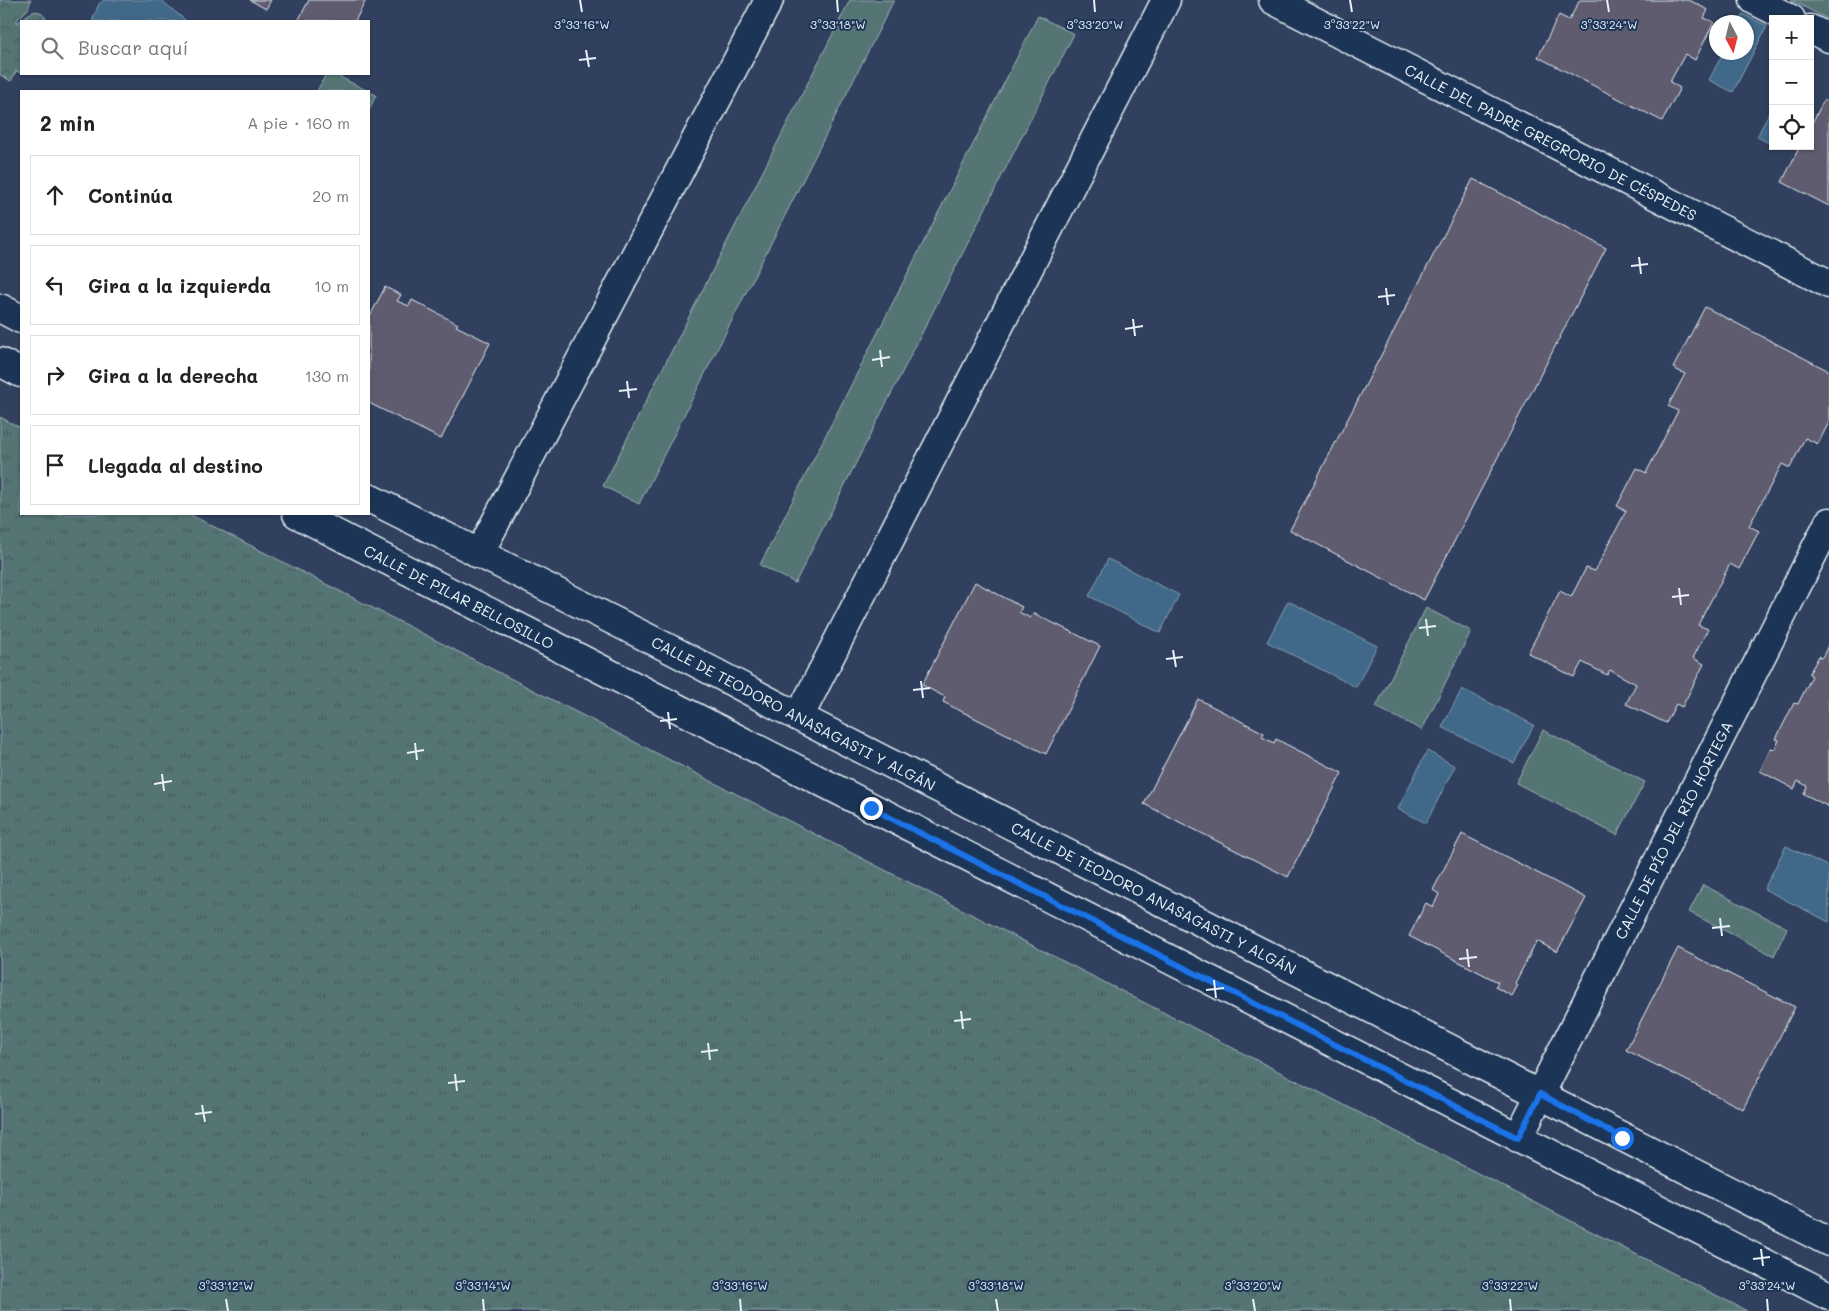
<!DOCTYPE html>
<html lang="es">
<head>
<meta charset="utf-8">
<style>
  :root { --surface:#fff; --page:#f6f6f6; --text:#222; --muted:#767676; --line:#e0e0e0 }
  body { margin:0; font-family:Mali,sans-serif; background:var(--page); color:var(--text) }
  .controls { position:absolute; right:15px; top:15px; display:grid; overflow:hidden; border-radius:0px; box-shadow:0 1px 4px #0004 }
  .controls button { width:45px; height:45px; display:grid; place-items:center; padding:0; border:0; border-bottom:1px solid var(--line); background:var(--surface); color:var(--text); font:25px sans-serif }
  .compass { position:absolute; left:1709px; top:15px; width:45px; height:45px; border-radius:50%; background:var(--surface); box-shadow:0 1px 4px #0004; rotate:173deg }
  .stop { position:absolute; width:15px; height:15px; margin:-11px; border:4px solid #1a73e8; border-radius:50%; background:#fff }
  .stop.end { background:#1a73e8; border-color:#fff; box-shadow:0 1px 5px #0008 }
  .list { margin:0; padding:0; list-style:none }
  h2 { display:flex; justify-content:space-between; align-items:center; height:65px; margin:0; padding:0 20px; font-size:21px }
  h2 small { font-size:16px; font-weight:400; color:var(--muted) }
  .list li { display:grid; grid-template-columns:32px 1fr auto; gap:15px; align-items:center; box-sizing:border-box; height:80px; margin:0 10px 10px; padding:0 10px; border:1px solid var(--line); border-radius:0px }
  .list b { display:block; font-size:19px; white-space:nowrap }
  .list em { font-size:16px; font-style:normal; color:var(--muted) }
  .icon { flex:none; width:28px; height:28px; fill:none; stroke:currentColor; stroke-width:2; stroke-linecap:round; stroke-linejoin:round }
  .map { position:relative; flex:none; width:1829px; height:1311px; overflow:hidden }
  .search { position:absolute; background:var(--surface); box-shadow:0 1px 4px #0004; left:20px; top:20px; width:350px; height:55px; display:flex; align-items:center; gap:12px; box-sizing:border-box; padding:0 18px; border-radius:0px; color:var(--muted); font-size:19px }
  .panel { position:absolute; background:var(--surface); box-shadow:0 1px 4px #0004; left:20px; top:90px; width:350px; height:425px; border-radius:0px }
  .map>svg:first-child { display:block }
  .grass { fill:url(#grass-tufts); stroke:#9eb2b6 }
  .park { fill:url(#park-crowns); stroke:#9eb2b6 }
  .garden { fill:#547474; stroke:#9eb2b6 }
  .water { fill:#416888; stroke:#849fb5 }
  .building { fill:#605b70; stroke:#e8f1f8 }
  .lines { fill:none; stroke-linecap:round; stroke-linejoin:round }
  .minor-casing { stroke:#e8f1f8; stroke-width:31 }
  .minor { stroke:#1d3557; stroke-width:28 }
  .route { stroke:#1a73e8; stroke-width:6 }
  .ticks { fill:none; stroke:#e8f1f8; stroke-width:2 }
  .labels { text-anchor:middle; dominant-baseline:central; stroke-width:4; stroke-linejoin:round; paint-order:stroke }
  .street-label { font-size:15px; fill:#e8f1f8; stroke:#1d3557 }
  .ticks-label { font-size:12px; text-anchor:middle; fill:#e8f1f8; stroke:#1d3557; stroke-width:4; stroke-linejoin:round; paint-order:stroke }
</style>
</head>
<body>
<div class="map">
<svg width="1829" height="1311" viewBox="0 0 1829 1311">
  <defs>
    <pattern id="grass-tufts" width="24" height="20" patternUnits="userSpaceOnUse" patternTransform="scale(1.25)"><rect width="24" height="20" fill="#547474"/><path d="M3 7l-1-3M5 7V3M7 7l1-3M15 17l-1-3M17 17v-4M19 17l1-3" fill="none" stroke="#4c5c5d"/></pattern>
    <pattern id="park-crowns" width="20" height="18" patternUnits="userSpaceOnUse" patternTransform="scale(1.25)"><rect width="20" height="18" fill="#547474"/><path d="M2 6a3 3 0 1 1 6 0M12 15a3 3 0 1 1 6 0" fill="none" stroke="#4c5c5d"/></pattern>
  </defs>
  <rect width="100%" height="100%" fill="#31405e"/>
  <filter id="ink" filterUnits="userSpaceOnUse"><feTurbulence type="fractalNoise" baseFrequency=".02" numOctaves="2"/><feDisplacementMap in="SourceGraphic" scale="10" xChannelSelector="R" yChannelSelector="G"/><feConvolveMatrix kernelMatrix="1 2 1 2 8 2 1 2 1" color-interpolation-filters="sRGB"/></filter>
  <g filter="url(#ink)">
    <polygon class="grass" points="0,417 21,428 21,514 189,514 1747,1311 0,1311"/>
    <path class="park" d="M0 0H31L28 9 17 20V23C29 14 38 3 47 21H21V73L16 71 11 81 0 75Z"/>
    <g class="garden">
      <polygon points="850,0 894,0 639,504 603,486"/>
      <polygon points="1791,0 1829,0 1829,20"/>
      <polygon points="1038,16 1074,34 795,583 760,565"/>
      <polygon points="326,74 334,74 376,95 369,110 369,91 317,91"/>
      <polygon points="1426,608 1471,631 1422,730 1376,707"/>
      <polygon points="1543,730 1645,782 1617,835 1516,783"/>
      <polygon points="1703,885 1787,928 1774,956 1689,912"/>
    </g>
    <g class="water">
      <polygon points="104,0 161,0 186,21 92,21 99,4"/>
      <polygon points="1743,14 1767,26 1733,92 1709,80 1723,53 1746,52 1746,22 1739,22"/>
      <polygon points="1773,105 1773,145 1757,137"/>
      <polygon points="1108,559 1179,595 1160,633 1089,596"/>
      <polygon points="1288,601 1377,646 1356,687 1267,642"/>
      <polygon points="1462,689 1534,725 1514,763 1442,727"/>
      <polygon points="1427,751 1455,766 1426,823 1398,809"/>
      <polygon points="1786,846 1829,867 1829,922 1764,889"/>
    </g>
    <g class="building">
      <polygon points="250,0 271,0 266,9"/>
      <polygon points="309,0 366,0 355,21 298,21"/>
      <polygon points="1580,0 1689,0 1708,10 1704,18 1714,22 1695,60 1685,54 1670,82 1680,88 1662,121 1538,57 1559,15 1569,20"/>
      <polygon points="1824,100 1829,103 1829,206 1782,182 1800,146 1810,146 1810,127"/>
      <polygon points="1473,179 1606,248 1424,600 1290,530"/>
      <polygon points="385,287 401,295 397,301 409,306 412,300 458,324 456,326 490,343 441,439 369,403 369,318"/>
      <polygon points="1705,307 1829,371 1829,422 1818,444 1805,438 1790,468 1782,464 1749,526 1759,531 1739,569 1730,564 1698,625 1708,629 1693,658 1704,664 1682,707 1676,704 1666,723 1626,704 1636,684 1610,670 1607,675 1582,662 1574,677 1528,653 1560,591 1571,597 1586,568 1595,571 1626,511 1617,506 1637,468 1646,473 1678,411 1668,406 1685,374 1673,368"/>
      <polygon points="975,582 1022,607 1019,612 1030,618 1033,613 1100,646 1046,754 943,702 945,697 922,685"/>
      <polygon points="1829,643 1829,807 1804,794 1807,786 1798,781 1794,789 1760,771 1771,748 1775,749 1779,740 1776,739 1794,703 1798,704 1812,676 1809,674 1819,656 1822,658"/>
      <polygon points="1198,699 1264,733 1262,737 1274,743 1276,739 1342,773 1288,877 1144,804"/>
      <polygon points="1462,834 1586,898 1557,952 1537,941 1515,983 1518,985 1512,996 1495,987 1498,982 1409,936 1426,903 1433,907 1439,894 1433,890"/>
      <polygon points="1678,948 1795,1007 1743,1109 1626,1050"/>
    </g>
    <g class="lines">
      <defs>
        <g id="minor">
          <path id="s1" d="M1273 0 1829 284"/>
          <polyline points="1754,0 1791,19"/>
          <polyline points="1810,29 1829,38"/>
          <polyline points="0,308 21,319"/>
          <polyline points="0,362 21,373"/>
          <path id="s2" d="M369 498 674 651 799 717 1829 1242"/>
          <path id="s3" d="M297 514 1829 1296"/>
          <polyline points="479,554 769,0"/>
          <polyline points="799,717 1166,0"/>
          <path id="s4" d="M1518 1138 1829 522"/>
        </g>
      </defs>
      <use href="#minor" class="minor-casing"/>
      <use href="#minor" class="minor"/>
    </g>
  </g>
  <g class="lines" filter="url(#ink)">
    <polyline class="route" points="871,808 1518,1138 1540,1094 1622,1138"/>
  </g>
  <path class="ticks" d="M580 0 582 12M837 0 838 12M1094 0 1095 12M1350 0 1352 12M1607 0 1609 12M586 50 589 67M579 60 596 58M1639 257 1641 274M1631 266 1648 264M1386 288 1388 305M1378 297 1395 295M1133 319 1135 336M1125 329 1143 326M880 350 882 367M872 360 890 357M627 381 629 398M619 391 637 389M1679 588 1681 605M1672 597 1689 595M1426 619 1428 636M1419 628 1436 626M1173 650 1176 667M1166 659 1183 657M921 681 923 698M913 690 930 688M668 712 670 729M660 721 677 719M415 743 417 760M407 753 424 750M162 774 164 791M154 784 172 781M1720 918 1722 936M1712 928 1730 926M1467 949 1469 967M1459 959 1477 957M1214 980 1216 998M1206 990 1224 988M961 1011 963 1029M954 1021 971 1019M708 1043 710 1060M701 1052 718 1050M455 1074 457 1091M448 1083 465 1081M202 1105 205 1122M195 1114 212 1112M1761 1249 1763 1266M1753 1259 1770 1257M226 1299 228 1311M483 1299 484 1311M740 1299 741 1311M996 1299 998 1311M1253 1299 1255 1311M1510 1299 1511 1311M1767 1299 1768 1311"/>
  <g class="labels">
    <g class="street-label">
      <text stroke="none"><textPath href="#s1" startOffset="312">CALLE DEL PADRE GREGRORIO DE CÉSPEDES</textPath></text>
      <text stroke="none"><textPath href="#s3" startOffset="182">CALLE DE PILAR BELLOSILLO</textPath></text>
      <text stroke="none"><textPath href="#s2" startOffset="476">CALLE DE TEODORO ANASAGASTI Y ALGÁN</textPath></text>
      <text stroke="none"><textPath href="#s4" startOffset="345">CALLE DE PÍO DEL RÍO HORTEGA</textPath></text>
      <text stroke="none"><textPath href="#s2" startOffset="881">CALLE DE TEODORO ANASAGASTI Y ALGÁN</textPath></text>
    </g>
  </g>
  <g class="ticks-label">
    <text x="582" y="29">3°33'16"W</text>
    <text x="838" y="29">3°33'18"W</text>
    <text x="1095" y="29">3°33'20"W</text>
    <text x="1352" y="29">3°33'22"W</text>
    <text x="1609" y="29">3°33'24"W</text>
    <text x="226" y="1290">3°33'12"W</text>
    <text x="483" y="1290">3°33'14"W</text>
    <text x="740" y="1290">3°33'16"W</text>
    <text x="996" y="1290">3°33'18"W</text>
    <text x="1253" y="1290">3°33'20"W</text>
    <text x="1510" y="1290">3°33'22"W</text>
    <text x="1767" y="1290">3°33'24"W</text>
  </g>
</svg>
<div class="controls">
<button>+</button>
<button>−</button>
<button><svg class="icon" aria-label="locate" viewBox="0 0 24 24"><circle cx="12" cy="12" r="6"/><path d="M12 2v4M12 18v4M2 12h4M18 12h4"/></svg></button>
</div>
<svg class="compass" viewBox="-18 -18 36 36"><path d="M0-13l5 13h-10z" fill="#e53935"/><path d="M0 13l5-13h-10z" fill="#767676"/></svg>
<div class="stop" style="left:1622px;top:1138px"></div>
<div class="stop end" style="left:871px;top:808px"></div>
<div class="search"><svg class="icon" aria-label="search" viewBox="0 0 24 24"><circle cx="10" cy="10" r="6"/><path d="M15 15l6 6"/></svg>Buscar aquí</div>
<section class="panel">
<h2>2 min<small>A pie · 160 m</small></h2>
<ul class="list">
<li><svg class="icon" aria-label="ahead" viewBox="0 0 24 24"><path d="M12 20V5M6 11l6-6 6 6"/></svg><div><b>Continúa</b></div><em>20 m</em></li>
<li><svg class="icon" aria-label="left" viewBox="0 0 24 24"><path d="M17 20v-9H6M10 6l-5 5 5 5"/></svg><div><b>Gira a la izquierda</b></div><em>10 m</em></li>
<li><svg class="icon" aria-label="right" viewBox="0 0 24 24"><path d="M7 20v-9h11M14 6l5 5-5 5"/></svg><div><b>Gira a la derecha</b></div><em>130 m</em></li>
<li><svg class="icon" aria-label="arrive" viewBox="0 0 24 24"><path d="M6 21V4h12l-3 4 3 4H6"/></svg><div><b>Llegada al destino</b></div></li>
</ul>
</section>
</div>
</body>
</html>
